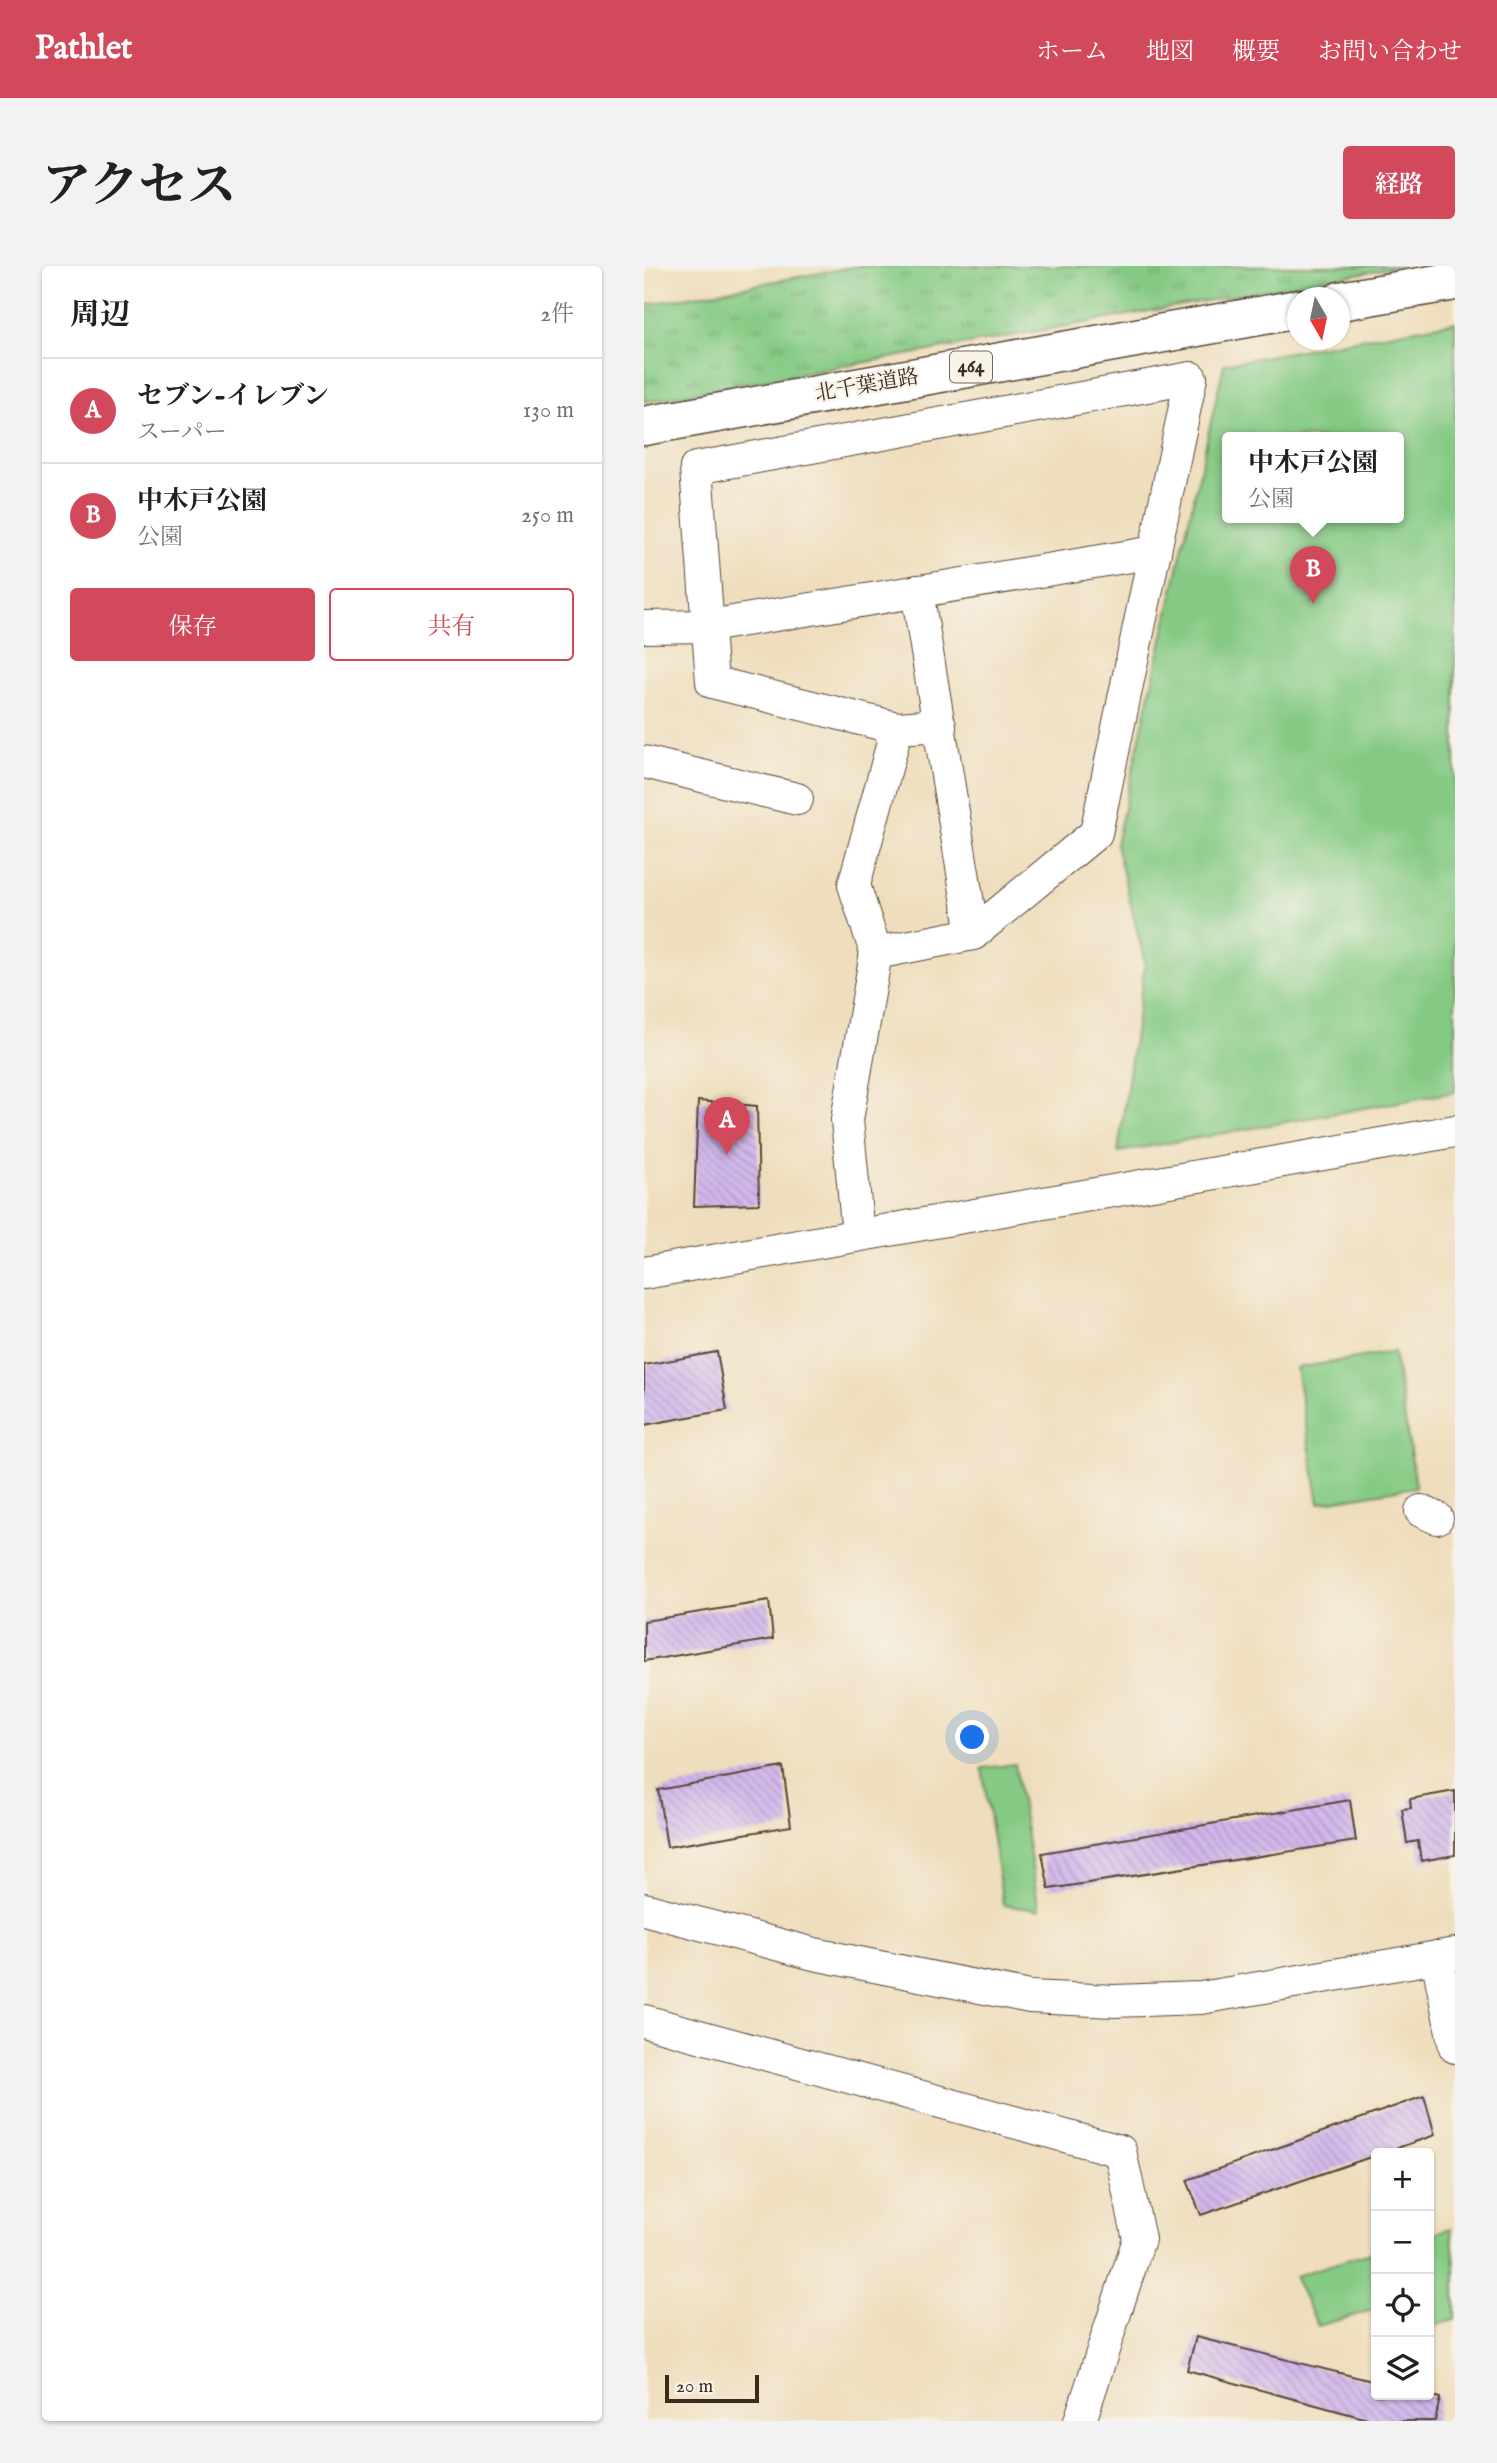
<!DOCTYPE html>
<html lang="ja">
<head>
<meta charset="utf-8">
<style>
  :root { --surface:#fff; --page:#f2f2f2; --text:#202124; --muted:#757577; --line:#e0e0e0; --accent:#d1495b }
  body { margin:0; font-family:"IM FELL English","Noto Serif JP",serif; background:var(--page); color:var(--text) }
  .controls { position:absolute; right:21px; bottom:21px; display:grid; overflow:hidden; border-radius:7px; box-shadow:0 2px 5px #0004 }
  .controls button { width:63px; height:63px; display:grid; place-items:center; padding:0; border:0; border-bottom:2px solid var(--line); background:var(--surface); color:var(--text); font:35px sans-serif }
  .compass { position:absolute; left:643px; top:21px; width:63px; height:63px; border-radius:50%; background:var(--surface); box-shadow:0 2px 5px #0004; rotate:171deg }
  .scale { position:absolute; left:21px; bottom:18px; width:94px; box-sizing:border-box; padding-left:7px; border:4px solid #3b2a1e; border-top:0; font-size:19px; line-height:24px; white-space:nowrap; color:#3b2a1e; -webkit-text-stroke:5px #f7f3e8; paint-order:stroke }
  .you { position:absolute; left:329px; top:1472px; width:24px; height:24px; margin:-18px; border:5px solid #fff; border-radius:50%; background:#1a73e8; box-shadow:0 0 0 10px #1a73e833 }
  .badge { display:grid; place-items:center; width:46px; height:46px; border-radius:50%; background:var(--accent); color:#fff; font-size:23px; font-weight:700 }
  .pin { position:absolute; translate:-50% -58px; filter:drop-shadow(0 2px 4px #0008) }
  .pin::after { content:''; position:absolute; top:37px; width:24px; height:21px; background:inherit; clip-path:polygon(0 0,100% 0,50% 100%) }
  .popup { position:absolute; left:578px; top:166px; width:182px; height:91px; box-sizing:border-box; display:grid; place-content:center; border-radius:7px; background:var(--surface); filter:drop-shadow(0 2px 5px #0005); font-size:23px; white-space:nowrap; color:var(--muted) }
  .popup b { font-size:26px; color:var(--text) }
  .popup::after { content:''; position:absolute; left:50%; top:100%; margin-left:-14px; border:14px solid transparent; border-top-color:var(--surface) }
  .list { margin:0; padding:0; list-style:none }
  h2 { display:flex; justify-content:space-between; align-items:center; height:91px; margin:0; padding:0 28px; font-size:30px }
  h2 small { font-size:23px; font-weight:400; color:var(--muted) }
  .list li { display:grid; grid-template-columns:46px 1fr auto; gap:21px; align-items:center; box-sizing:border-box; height:105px; padding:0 28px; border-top:2px solid var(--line) }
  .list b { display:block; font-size:26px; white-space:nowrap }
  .list p { margin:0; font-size:23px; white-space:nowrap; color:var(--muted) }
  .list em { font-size:23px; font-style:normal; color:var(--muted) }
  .actions { display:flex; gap:14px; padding:21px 28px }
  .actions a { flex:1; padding:16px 0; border:2px solid var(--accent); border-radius:7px; text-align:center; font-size:24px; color:var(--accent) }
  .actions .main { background:var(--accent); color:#fff }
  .icon { flex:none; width:38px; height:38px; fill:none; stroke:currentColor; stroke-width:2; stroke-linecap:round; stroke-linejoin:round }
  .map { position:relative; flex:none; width:811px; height:2155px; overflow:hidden; border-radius:7px }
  header { display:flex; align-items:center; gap:42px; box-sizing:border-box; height:98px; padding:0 35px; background:var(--accent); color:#fff }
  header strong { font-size:33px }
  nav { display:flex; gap:38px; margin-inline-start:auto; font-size:24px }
  .intro { display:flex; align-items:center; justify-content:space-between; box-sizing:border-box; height:168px; padding:0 42px }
  h1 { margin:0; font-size:49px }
  .button { padding:18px 32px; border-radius:7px; background:var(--accent); color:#fff; font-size:24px; font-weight:700 }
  main { display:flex; gap:42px; padding:0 42px }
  aside { flex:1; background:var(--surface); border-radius:7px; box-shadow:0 2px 5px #0004 }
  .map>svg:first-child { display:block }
  .grass { fill:url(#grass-tufts); stroke:#607a51; stroke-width:2 }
  .green { fill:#85ca84; stroke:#607a51; stroke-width:2; fill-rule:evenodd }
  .building { fill:url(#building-back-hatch) }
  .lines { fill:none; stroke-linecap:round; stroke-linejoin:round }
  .minor-casing { stroke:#564536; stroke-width:34 }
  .highway-casing { stroke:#564536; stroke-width:41 }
  .minor { stroke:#fff; stroke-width:32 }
  .highway { stroke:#fff; stroke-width:38 }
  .labels { text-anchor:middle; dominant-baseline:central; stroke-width:5; stroke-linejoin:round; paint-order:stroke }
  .shield { fill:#f7f3e8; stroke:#73665b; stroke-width:2 }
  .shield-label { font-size:19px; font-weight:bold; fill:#3b2a1e }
  .street-label { font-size:21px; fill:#3b2a1e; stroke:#f7f3e8 }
</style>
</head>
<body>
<header>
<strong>Pathlet</strong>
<nav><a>ホーム</a><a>地図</a><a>概要</a><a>お問い合わせ</a></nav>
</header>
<div class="intro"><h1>アクセス</h1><a class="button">経路</a></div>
<main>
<aside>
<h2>周辺<small>2件</small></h2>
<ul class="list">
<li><span class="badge">A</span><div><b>セブン-イレブン</b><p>スーパー</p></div><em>130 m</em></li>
<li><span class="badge">B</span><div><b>中木戸公園</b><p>公園</p></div><em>250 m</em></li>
</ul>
<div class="actions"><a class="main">保存</a><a>共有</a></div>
</aside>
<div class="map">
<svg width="811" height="2155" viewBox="0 0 811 2155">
  <defs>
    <pattern id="grass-tufts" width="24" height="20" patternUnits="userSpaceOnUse" patternTransform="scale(1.75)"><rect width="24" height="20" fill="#85ca84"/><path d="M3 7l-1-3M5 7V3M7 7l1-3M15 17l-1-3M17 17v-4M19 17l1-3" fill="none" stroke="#6ea46b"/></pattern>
    <pattern id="building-back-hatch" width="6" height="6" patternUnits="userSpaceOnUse" patternTransform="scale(1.75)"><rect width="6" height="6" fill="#d1b7ec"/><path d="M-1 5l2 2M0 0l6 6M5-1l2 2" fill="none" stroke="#ab95bf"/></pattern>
  </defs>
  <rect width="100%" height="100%" fill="#f7f3e8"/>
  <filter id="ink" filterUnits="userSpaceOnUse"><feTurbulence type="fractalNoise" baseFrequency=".0143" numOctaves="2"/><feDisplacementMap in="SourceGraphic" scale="14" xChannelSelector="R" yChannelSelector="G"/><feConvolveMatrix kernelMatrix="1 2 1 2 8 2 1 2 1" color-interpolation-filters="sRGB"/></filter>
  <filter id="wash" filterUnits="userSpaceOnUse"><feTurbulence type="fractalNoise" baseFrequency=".00686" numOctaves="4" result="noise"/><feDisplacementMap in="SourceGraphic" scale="28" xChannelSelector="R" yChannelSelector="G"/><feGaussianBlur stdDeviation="1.57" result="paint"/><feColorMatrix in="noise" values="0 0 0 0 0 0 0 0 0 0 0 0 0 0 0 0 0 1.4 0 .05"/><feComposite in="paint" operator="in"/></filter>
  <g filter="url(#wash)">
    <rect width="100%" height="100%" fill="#efdebd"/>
    <polygon class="grass" points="214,0 757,0 0,136 0,39"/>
    <g class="green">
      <path d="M811 56V826L474 886 501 697 472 578 580 98ZM583 172H755V252H583Z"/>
      <polygon points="750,1086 772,1221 675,1237 652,1102"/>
      <polygon points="371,1498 395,1644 359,1639 338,1502"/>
      <polygon points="807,1962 811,2000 811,2054 785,2060 785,1969"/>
      <polygon points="732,1985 732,2043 674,2060 650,2010"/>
    </g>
    <g id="blocks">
      <g class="building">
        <polygon points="54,835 113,840 115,938 50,940"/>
        <polygon points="73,1086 83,1144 0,1159 0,1099"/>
        <polygon points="125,1335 129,1373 0,1395 0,1355"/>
        <polygon points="139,1501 147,1560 23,1581 14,1524"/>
        <polygon points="811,1525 811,1589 777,1595 774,1575 763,1577 758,1543 767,1542 766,1533"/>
        <polygon points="706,1534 712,1575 405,1623 398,1587"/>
        <polygon points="780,1830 791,1869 557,1949 543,1914"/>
        <polygon points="552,2071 732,2116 732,2129 783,2129 796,2132 791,2155 731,2155 543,2104"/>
      </g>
    </g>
  </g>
  <g filter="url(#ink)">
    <use href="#blocks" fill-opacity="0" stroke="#564536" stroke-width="2"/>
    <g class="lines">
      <defs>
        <g id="minor">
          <polyline points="273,325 329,668"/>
          <polyline points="0,361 65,360 511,286"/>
          <polyline points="0,496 153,533"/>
          <polyline points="232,687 210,619 253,462"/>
          <polyline points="214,969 203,854 232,687 329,668 452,567 547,112 52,202 68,416 253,462 296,459"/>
          <polyline points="0,1007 811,865"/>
          <polyline points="777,1245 793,1252"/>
          <polyline points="0,1643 170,1688 386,1731 470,1735 557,1732 811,1688"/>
          <polyline points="793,1691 811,1781"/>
          <polyline points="0,1755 476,1885 495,1973 436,2155"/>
        </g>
        <g id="highway">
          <polyline points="696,35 811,15"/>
          <polyline points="0,160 654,43"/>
        </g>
      </defs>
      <use href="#minor" class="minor-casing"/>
      <use href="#highway" class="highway-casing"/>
      <use href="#minor" class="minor"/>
      <use href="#highway" class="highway"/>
    </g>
  </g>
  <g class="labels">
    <rect class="shield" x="306" y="85.5" width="42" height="31" rx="5"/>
    <g class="shield-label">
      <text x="327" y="101">464</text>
    </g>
    <g class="street-label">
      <text transform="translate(223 120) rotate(-10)">北千葉道路</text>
    </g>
  </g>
</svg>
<div class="controls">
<button>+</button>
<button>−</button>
<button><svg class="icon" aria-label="locate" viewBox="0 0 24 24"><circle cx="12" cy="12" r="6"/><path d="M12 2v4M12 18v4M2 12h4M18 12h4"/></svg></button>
<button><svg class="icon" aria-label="layers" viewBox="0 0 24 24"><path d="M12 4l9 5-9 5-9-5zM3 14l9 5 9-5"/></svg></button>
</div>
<svg class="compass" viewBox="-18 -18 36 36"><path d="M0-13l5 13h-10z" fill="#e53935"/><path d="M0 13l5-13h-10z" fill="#757577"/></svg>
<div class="scale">20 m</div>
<div class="you"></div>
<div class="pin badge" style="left:83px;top:889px">A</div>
<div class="pin badge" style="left:669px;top:338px">B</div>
<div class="popup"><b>中木戸公園</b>公園</div>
</div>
</main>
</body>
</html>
